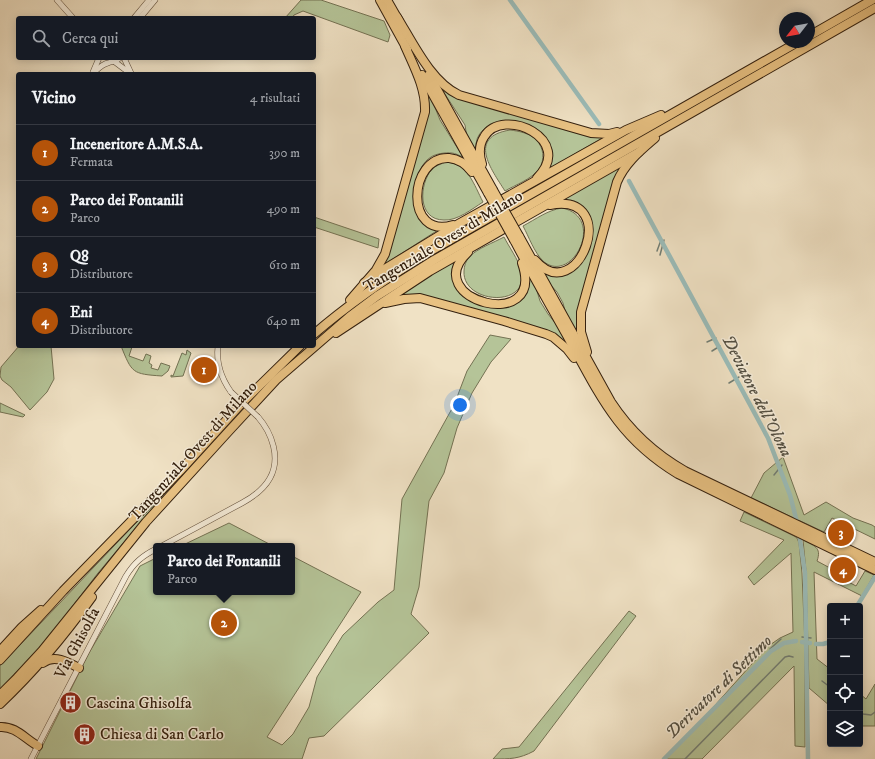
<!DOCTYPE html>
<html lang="it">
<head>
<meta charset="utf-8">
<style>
  :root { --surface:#171b24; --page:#242831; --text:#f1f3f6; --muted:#9ea1a6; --line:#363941; --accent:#b45309 }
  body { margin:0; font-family:"IM FELL DW Pica",serif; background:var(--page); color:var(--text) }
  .controls { position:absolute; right:12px; bottom:12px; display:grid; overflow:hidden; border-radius:4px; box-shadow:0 2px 10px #0003 }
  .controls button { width:36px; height:36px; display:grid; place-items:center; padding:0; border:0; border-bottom:1px solid var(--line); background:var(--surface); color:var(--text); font:20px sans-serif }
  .compass { position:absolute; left:779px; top:12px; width:36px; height:36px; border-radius:50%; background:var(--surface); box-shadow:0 2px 10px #0003; rotate:239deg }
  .you { position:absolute; left:460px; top:405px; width:14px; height:14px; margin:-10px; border:3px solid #fff; border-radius:50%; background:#1a73e8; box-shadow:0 0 0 6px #1a73e833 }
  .badge { display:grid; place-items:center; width:26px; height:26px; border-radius:50%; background:var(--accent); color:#fff; font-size:13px; font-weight:700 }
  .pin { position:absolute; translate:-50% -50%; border:2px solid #fff; box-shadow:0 1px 4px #0006 }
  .popup { position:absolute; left:153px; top:543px; width:142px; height:52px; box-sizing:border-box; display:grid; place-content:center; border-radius:4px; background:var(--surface); filter:drop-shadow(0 1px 3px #0005); font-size:13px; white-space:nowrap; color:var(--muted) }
  .popup b { font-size:15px; color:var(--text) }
  .popup::after { content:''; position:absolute; left:50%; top:100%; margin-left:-8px; border:8px solid transparent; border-top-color:var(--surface) }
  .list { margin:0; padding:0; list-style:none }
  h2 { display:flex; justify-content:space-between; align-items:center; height:52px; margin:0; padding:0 16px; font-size:17px }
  h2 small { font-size:13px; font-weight:400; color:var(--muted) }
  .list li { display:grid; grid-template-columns:26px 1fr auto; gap:12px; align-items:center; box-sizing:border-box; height:56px; padding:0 16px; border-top:1px solid var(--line) }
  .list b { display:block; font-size:15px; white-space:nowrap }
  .list p { margin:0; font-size:13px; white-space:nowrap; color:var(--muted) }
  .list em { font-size:13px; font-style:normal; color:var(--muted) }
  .icon { flex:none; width:22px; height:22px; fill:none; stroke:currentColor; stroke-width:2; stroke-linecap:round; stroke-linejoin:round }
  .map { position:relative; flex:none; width:875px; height:759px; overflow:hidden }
  .search { position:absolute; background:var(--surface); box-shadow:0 2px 10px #0003; left:16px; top:16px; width:300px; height:44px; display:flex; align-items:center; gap:10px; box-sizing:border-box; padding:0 14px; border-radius:4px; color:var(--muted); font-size:15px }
  .panel { position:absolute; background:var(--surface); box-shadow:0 2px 10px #0003; left:16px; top:72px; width:300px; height:276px; border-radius:4px }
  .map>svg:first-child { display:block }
  .green { fill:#b5c498; stroke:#747253 }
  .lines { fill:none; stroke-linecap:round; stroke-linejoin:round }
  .stream { stroke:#727e75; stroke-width:1.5 }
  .canal { stroke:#9bbdba; stroke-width:4.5 }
  .minor-casing { stroke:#63503c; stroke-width:6 }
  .highway-casing { stroke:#34200e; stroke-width:10 }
  .minor { stroke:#f5ecd9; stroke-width:5 }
  .highway { stroke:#e8c182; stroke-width:8 }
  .minor-bridge-casing { stroke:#63503c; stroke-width:6; stroke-linecap:butt }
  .highway-bridge-casing { stroke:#34200e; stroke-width:10; stroke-linecap:butt }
  .minor-bridge { stroke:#f5ecd9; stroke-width:5 }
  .highway-bridge { stroke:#e8c182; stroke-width:8 }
  .labels { text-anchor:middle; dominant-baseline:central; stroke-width:3; stroke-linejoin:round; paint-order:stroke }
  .street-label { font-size:16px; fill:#34200e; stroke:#f5ecd9 }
  .poi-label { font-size:16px; fill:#34200e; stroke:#f5ecd9; text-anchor:start }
  .water-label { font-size:17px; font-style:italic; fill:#534f42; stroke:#f5ecd9 }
</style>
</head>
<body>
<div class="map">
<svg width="875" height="759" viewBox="0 0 875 759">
  <rect width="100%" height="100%" fill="#f0e2c5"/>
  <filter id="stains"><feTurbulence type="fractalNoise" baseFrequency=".005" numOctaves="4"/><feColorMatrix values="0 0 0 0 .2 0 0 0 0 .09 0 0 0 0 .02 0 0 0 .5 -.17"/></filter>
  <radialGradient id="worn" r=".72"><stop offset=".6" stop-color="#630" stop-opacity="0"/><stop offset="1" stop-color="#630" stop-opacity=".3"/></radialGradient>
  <g class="green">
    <polygon points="301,0 321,0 384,21 390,35 388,42 303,11 294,15 292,18 285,18"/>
    <path d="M441 88 454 97 591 136 604 137 547 170 546 138C543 136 541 133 539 131 524 120 490 116 479 135 476 139 476 146 475 151L468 144 465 125Z"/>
    <path d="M428 94 436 110 440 120 463 157C460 156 455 153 452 153 446 152 435 154 431 157 415 166 408 205 420 219 425 225 431 227 438 230L382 266 428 111Z"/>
    <path d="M510 130C518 131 530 133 536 140 544 147 545 160 539 169 532 179 515 185 505 191 491 169 467 137 510 130Z"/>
    <path d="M446 162C468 163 474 185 483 202 472 209 457 221 444 220 417 220 419 184 432 169 435 166 441 164 446 162Z"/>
    <polygon points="622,166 579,335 567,318 563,303 557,292 548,282 542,269 573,269 580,264 584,259 586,212 575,202 563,199"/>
    <path d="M562 208C607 217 572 286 543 261 534 252 529 237 523 226 536 219 548 210 562 208Z"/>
    <polygon points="314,217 379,239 378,248 314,227"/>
    <path d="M504 237C509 247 518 259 521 270 531 309 462 304 464 271 464 266 466 261 469 257 478 248 493 243 504 237Z"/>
    <polygon points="458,259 455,265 457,286 505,306 528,282 528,276 530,276 536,288 540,301 548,314 556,324 568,345 560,339 401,296 400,294"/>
    <polygon points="490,335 511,339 491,362 472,393 457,428 444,473 429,501 419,587 411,614 429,633 324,736 309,738 302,759 36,759 89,653 140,566 156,558 156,592 292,592 292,556 361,592 267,737 282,745 293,734 309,707 317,677 343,635 378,602 394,590 402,499 454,405 467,371"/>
    <polygon points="19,346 51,346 54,379 47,392 30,410 11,387 2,380 0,376 1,367"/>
    <path d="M121 346 132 347 129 356 143 361 146 354 151 356 149 363 152 365 151 368 158 370 161 363 170 366 168 371 162 376C132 374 132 373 121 346Z"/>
    <polygon points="187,350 191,353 183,376 171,377 171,375 173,376 182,353 186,355"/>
    <polygon points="0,403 25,415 23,417 0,412"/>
    <polygon points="783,457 804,515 826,502 853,518 872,525 875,527 875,539 832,518 824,532 751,498 764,473"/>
    <polygon points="171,486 98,573 45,642 0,689 0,666"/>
    <polygon points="744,512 794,536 797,538 799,543 802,573 805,645 805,747 795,746 794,666 702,759 662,759 708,713 767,647 780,638 793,632 791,553 754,585 748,577 784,540 740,521"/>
    <polygon points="229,523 273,546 181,546"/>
    <path d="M803 540C814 546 822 547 817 561L830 568V572L856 586 865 571 874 575 862 596 814 572 817 659 830 669V706L809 688 806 571Z"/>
    <path d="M629 611 636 616 534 751C519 759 510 759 493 759L502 749 519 747Z"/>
    <polygon points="875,684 875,726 860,726 860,694 866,699"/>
  </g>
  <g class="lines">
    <g class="stream">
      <polyline points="657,251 661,240"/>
      <polyline points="660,255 664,240"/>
      <polyline points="707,342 716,338"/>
      <polyline points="712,351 720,346"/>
      <polyline points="729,383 739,377"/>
      <polyline points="774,475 782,465"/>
      <polyline points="802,637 811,638"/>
      <polyline points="771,651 770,649 781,639"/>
      <polyline points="822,681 830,687"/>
      <polyline points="860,711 863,714 871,715 875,712"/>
      <polyline points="685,759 785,657 789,656 793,657"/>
    </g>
    <g class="canal">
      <polyline points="510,0 599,124"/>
      <polyline points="629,181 768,438 790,495 798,526"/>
      <polyline points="799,533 805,573 808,759"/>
      <polyline points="857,606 875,577"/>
      <polyline points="802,642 810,643"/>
      <polyline points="816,644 823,644 830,642"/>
      <polyline points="664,759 771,651 784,643 796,641"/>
    </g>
    <defs>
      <g id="minor">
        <polyline points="57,0 73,18"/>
        <polyline points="134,18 149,0"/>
        <polyline points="140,18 155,0"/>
        <polyline points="124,58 131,73"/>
        <polyline points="115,62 131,74"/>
        <polyline points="93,72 99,58"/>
        <path d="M92 74C97 70 102 64 108 63 113 61 116 62 120 58"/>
        <path d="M218 346C216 363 221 378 231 392"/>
        <path d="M162 546 242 503C253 497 264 489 270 478 281 458 272 433 258 417"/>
        <path d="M31 759 126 576C134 563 142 556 156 549"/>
      </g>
      <g id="highway">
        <polyline points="380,0 407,49"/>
        <polyline points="387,0 399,21"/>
        <path d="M397 17C413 43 431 82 459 95L591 133 609 134 617 132"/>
        <polyline points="809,36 872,0"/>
        <polyline points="422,75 488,193"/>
        <polyline points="429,75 493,190"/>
        <path d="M482 164C479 155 479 145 484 137 503 105 576 140 537 178"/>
        <path d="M453 225C404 240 408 156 449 158 459 159 466 164 472 172"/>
        <path d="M519 236 611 402C630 431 655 454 685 471L875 562"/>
        <path d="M514 240C532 274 551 307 570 341 601 398 620 439 678 474L875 570"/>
        <path d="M468 252C417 300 547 335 522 263"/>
        <path d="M535 260C578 310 623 191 550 205"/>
        <polyline points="364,283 383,270 460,223 626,130 661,115"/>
        <path d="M350 300 376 270 385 254 425 112C426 88 414 67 405 46"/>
        <polyline points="385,303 404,299 420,298 504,321 546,334 553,337 567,349 574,358"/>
        <polyline points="336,333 430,271 639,152"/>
        <path d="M314 334C350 303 388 277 429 252L798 42"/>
        <path d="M587 352 581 332V312L617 182C625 163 640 151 655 138"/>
        <polyline points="0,651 22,627 41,610"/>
        <polyline points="0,660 63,591 180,471 241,404 300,346"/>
        <path d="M43 663C54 654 68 662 79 668"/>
        <polyline points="0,695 17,678 42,651 146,522 228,432 276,380 349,317 377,296 434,260 875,8"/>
        <path d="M0 704C34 672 64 636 92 597"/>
        <path d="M0 727C16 726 25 739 38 746"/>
      </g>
    </defs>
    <use href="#minor" class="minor-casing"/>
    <use href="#highway" class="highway-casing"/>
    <use href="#minor" class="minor"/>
    <use href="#highway" class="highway"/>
    <defs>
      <polyline id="minor-bridge" points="231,392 258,417"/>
      <g id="highway-bridge">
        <polyline points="493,190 519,236"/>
        <polyline points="488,193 514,240"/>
      </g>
    </defs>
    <use href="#minor-bridge" class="minor-bridge-casing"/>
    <use href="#highway-bridge" class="highway-bridge-casing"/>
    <use href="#minor-bridge" class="minor-bridge"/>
    <use href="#highway-bridge" class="highway-bridge"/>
  </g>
  <defs>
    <symbol id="building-disc" viewBox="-11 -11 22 22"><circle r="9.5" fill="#8f2418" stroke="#f5ecd9"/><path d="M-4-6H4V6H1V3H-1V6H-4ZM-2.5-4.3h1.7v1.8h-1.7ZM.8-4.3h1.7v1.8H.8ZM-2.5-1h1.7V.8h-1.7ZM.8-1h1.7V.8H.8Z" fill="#fff"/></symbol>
  </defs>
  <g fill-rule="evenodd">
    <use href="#building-disc" x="58" y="690" width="25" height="25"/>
    <use href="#building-disc" x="72" y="722" width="25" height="25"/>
  </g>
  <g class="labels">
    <g class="street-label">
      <text transform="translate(443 241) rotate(-31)">Tangenziale Ovest di Milano</text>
      <text transform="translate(193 451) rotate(-48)">Tangenziale Ovest di Milano</text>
      <text transform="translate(77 643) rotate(-62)">Via Ghisolfa</text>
    </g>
    <g class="poi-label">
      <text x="86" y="703">Cascina Ghisolfa</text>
      <text x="100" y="734">Chiesa di San Carlo</text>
    </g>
    <g class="water-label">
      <text transform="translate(757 396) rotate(63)">Deviatore dell'Olona</text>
      <text transform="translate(719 687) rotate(-44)">Derivatore di Settimo</text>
    </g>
  </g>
  <rect width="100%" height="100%" filter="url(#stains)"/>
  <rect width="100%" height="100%" fill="url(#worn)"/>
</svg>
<div class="controls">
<button>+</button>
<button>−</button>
<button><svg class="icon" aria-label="locate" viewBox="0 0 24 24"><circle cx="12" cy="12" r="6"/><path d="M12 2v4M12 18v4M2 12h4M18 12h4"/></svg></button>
<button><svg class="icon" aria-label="layers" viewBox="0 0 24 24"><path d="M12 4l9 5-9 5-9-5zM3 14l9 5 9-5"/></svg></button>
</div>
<svg class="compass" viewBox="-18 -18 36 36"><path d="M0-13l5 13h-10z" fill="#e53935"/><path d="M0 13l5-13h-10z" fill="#9ea1a6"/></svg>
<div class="you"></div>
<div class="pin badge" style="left:204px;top:370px">1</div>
<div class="pin badge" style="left:224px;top:623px">2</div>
<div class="popup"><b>Parco dei Fontanili</b>Parco</div>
<div class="pin badge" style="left:841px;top:533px">3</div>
<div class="pin badge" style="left:843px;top:570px">4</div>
<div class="search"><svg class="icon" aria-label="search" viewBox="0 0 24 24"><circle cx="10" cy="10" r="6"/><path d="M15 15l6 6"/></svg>Cerca qui</div>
<section class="panel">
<h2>Vicino<small>4 risultati</small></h2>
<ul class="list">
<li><span class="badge">1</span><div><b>Inceneritore A.M.S.A.</b><p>Fermata</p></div><em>390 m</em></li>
<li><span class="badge">2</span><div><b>Parco dei Fontanili</b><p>Parco</p></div><em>490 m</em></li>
<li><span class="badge">3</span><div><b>Q8</b><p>Distributore</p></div><em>610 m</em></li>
<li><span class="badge">4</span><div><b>Eni</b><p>Distributore</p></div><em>640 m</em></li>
</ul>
</section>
</div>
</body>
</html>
